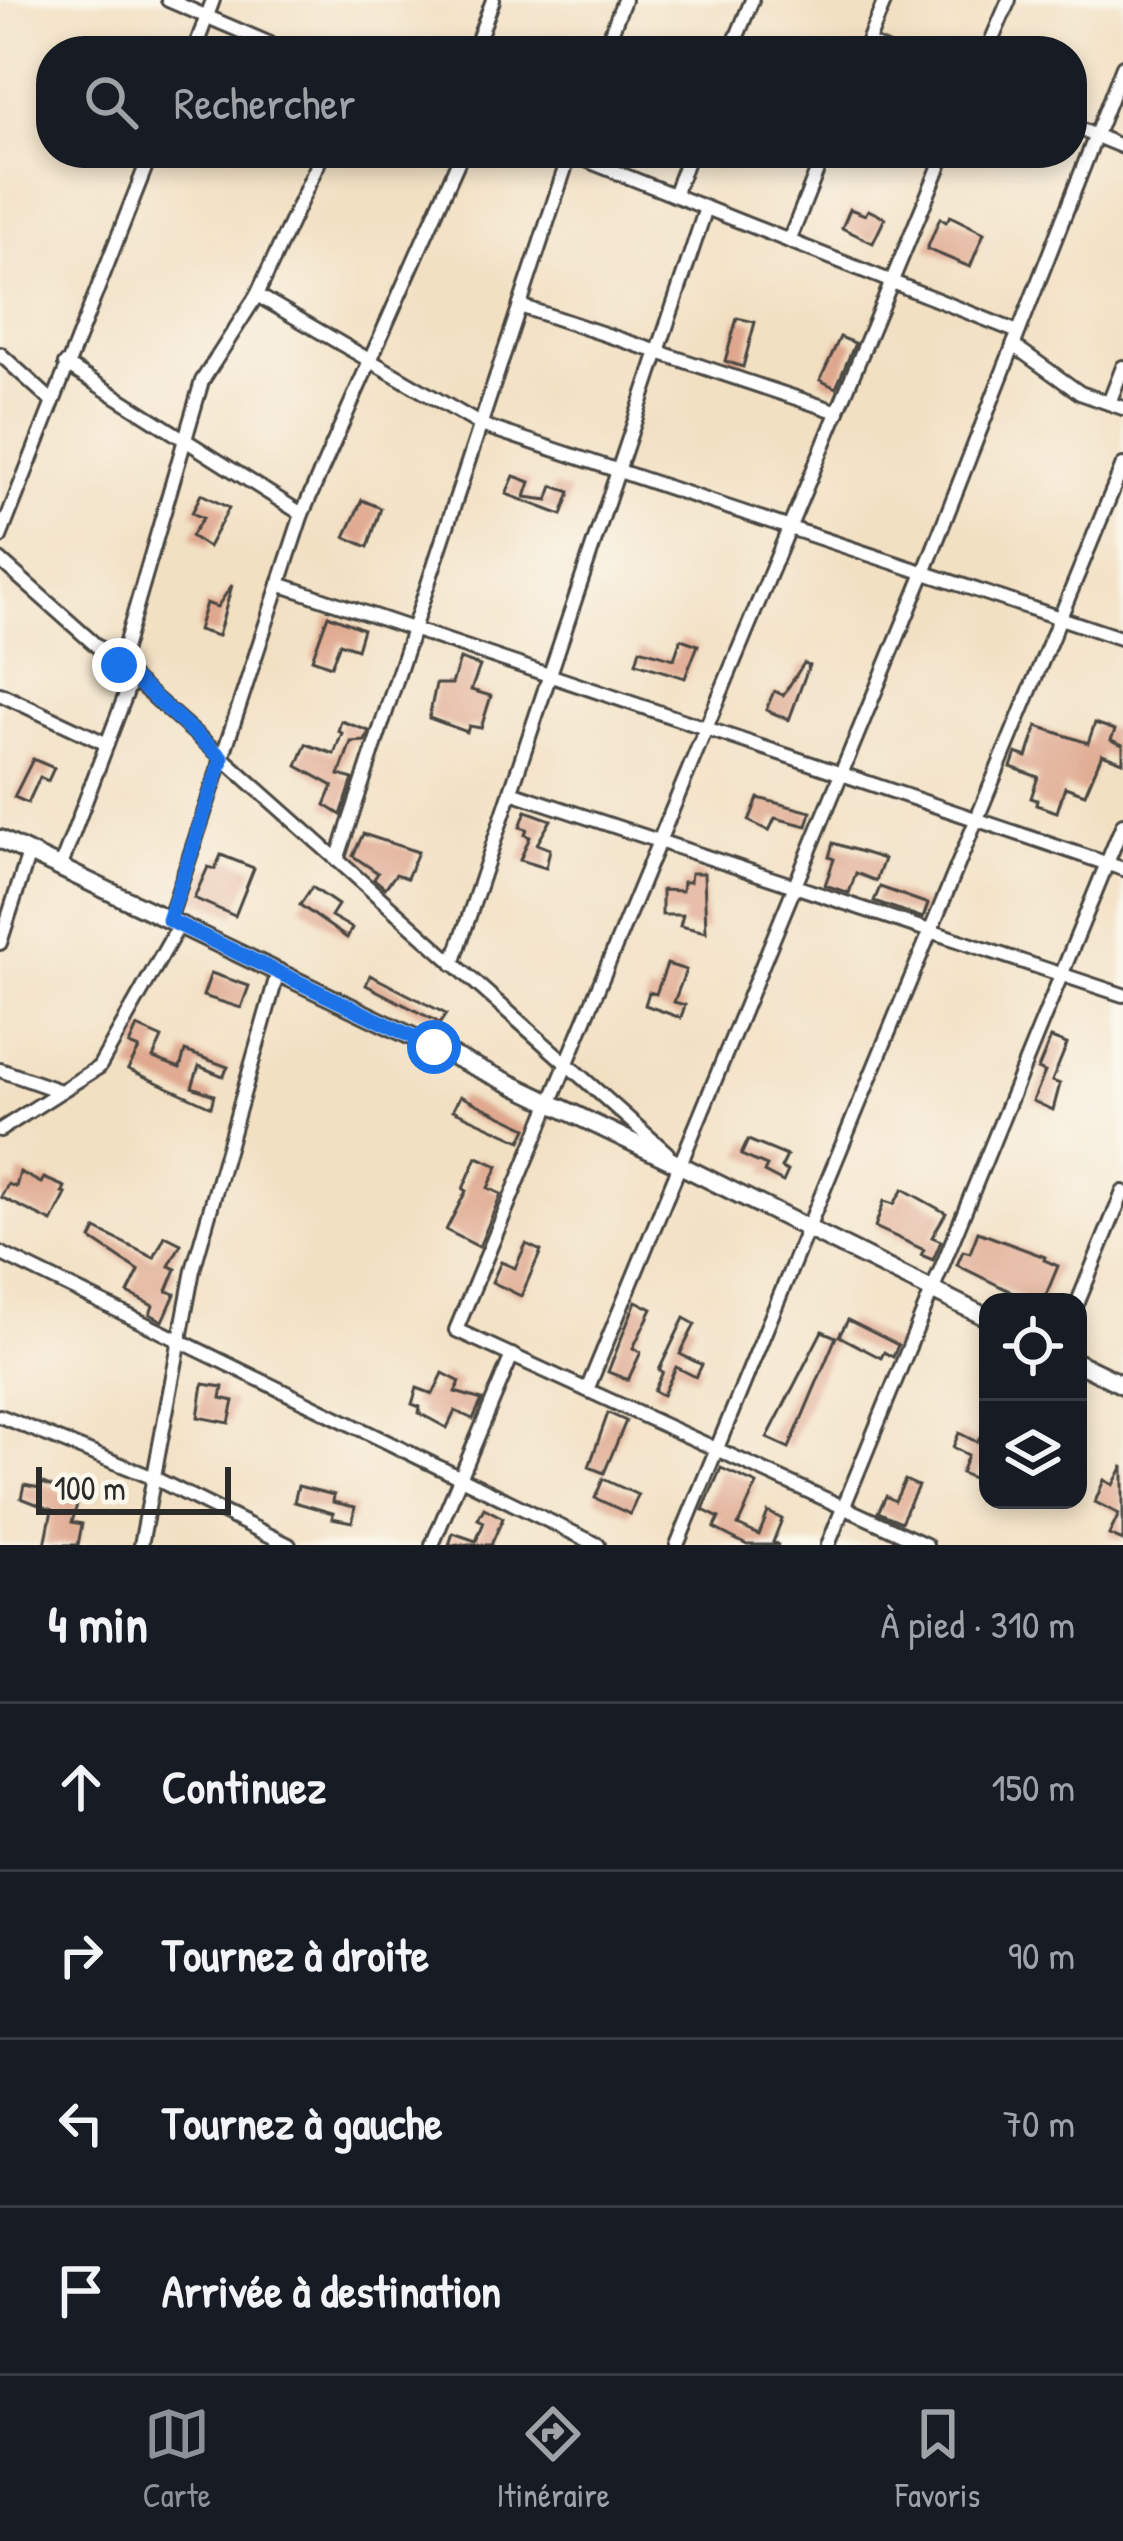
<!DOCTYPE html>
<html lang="fr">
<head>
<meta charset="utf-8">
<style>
  :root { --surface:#171b24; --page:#242831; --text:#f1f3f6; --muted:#9ea1a6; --line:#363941; --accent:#8c9099 }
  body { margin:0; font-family:"Patrick Hand",sans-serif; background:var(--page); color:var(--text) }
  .controls { position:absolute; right:36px; bottom:36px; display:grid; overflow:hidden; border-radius:24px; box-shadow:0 6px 18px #0003 }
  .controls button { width:108px; height:108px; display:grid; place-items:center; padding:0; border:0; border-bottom:3px solid var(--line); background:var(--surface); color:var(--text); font:60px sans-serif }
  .scale { position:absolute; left:36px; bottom:30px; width:195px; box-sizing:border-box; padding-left:12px; border:6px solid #2b2b2b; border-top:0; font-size:33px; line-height:42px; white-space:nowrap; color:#2b2b2b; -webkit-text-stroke:9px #fbf7ec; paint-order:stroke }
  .stop { position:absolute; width:36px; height:36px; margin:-27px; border:9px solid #1a73e8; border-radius:50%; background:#fff }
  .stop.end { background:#1a73e8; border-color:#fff; box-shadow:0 3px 12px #0008 }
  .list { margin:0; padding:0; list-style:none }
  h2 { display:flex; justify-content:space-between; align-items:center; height:156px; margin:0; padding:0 48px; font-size:51px }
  h2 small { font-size:39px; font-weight:400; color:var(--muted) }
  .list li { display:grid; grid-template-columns:78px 1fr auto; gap:36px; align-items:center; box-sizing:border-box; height:168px; padding:0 48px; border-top:3px solid var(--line) }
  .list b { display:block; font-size:45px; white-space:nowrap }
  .list em { font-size:39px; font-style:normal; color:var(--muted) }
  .icon { flex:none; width:66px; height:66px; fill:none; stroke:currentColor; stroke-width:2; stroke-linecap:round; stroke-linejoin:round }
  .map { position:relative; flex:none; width:1123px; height:1545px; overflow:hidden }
  .search { position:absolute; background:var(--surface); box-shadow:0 6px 18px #0003; left:36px; right:36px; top:36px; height:132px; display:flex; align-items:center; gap:30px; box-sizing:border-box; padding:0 42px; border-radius:48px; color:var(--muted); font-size:45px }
  .sheet { height:828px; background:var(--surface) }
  nav { display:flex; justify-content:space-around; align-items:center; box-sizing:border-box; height:168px; border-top:3px solid var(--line); background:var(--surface); font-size:33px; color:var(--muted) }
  nav a { display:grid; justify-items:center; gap:6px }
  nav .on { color:var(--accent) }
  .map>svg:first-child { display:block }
  .building { fill:#dfa78e }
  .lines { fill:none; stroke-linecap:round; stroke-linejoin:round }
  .street-casing { stroke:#494642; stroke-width:18 }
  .secondary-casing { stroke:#494642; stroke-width:22 }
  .street { stroke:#fff; stroke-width:12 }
  .secondary { stroke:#fff; stroke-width:16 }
  .route { stroke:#1a73e8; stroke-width:15 }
</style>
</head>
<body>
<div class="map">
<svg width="1123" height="1545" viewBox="0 0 1123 1545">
  <rect width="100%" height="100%" fill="#fbf7ec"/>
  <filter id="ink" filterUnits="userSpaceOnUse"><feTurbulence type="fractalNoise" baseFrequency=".00833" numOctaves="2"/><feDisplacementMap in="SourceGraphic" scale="24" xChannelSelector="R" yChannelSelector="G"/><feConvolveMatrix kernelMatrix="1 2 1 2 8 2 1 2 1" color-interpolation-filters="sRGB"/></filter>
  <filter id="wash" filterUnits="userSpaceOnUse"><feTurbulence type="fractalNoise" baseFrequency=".004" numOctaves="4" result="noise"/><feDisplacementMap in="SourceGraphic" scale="48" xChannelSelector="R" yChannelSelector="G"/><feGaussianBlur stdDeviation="2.7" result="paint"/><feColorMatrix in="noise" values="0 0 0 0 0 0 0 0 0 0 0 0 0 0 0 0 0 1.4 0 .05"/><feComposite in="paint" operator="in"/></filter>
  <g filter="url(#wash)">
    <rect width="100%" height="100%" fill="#f2e0c3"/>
    <g id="blocks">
      <g class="building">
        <polygon points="850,209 865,215 868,210 885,218 873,243 842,228"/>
        <polygon points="950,216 984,233 970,267 927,249 940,218 946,222"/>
        <polygon points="737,318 755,322 743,367 725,361"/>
        <polygon points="840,337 855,343 836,388 820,380"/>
        <polygon points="514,476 530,482 525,497 548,500 553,486 570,492 562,515 506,494"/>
        <polygon points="201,494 229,508 208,547 191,536 203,518 192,513"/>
        <polygon points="362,500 381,508 368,547 345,537"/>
        <polygon points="232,585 218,636 198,630 206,603 217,607"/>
        <polygon points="328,615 363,629 357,649 340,643 331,666 312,659"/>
        <polygon points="681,639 698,645 685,678 636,663 640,649 674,659"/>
        <polygon points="460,659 480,666 471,690 491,696 481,728 469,726 467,732 429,718 436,684 452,684"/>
        <polygon points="804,663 809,665 789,720 766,710 774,691 783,695"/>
        <polygon points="341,721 369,731 365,741 351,742 339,775 353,779 341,815 325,805 333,786 297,766 306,744 334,754 342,733 338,731"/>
        <polygon points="1095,723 1115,730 1111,740 1123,745 1123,762 1102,754 1085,794 1065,787 1057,812 1036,805 1037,800 1031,798 1038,777 1011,767 1016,753 1027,757 1037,726 1088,743"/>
        <polygon points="33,759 54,768 48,781 40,777 28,803 14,797"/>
        <polygon points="758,798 811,812 807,826 775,818 769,831 749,821"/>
        <polygon points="526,811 551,820 537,844 550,849 546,868 520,860 530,837 525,835 527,829 520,827"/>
        <polygon points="363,834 418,852 407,878 396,874 385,888 374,879 378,873 353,856"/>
        <polygon points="833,843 884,859 876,881 856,873 849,893 825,885 834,859 829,857"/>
        <polygon points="221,855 254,868 235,916 194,898 208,867 215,869"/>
        <polygon points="691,873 704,873 706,932 680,926 683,915 662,915 662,890 682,891 683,882 690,882"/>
        <polygon points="312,887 338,905 331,916 352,928 347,938 300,905"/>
        <polygon points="880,887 928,904 923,918 874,901"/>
        <polygon points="667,964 686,970 674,1002 685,1005 681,1018 645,1005 649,992 656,994"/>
        <polygon points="211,973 249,986 241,1008 203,996"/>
        <polygon points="370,975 446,1014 440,1023 366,985"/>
        <polygon points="137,1027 162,1038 153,1058 180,1068 185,1051 228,1067 223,1076 199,1066 192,1087 214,1095 211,1107 128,1069 139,1049 129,1045"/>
        <polygon points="1051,1038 1067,1044 1052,1081 1060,1084 1053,1110 1033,1101 1045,1072 1038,1069"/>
        <polygon points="460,1096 527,1128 521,1141 453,1110"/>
        <polygon points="748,1140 787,1156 781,1168 788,1171 783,1182 764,1172 767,1166 741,1155"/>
        <polygon points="477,1157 498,1166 488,1188 501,1194 479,1247 446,1230 466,1191 463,1189"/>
        <polygon points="20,1172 41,1183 44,1178 65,1187 62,1193 66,1194 52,1222 1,1197 8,1184 16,1187"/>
        <polygon points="903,1189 946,1213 932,1237 941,1241 933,1260 921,1255 924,1250 875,1227 884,1201 894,1204"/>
        <polygon points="96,1229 154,1258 165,1236 181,1244 169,1266 176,1269 167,1291 175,1294 163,1321 150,1314 153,1306 128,1293 139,1271 91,1239"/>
        <polygon points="978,1232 1045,1257 1044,1260 1058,1266 1043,1302 1032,1302 957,1265 963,1251 970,1253"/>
        <polygon points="526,1244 541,1251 521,1296 492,1282 501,1262 515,1268"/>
        <polygon points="636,1301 652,1309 633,1348 641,1352 628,1380 608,1372"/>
        <polygon points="684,1318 695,1324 680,1354 702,1365 696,1377 676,1367 663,1395 654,1391 663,1372 659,1370"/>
        <polygon points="848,1320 898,1345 893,1357 884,1352 881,1358 839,1336"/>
        <polygon points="822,1331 836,1337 789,1448 767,1438"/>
        <polygon points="443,1373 460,1382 455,1392 482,1400 473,1419 455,1411 447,1428 419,1413 420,1407 412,1404 417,1388 433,1394"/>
        <polygon points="203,1384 223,1387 221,1398 234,1401 229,1423 198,1417"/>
        <polygon points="608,1413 626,1421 604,1473 589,1467"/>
        <polygon points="959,1433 977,1442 981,1436 988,1440 988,1453 975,1479 961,1473 968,1455 953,1447"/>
        <polygon points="1123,1466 1123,1541 1109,1535 1119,1514 1095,1502 1104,1480 1113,1485"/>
        <polygon points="721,1468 757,1484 738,1525 759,1535 768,1512 782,1519 773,1542 779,1545 747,1545 714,1528 719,1518 703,1510"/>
        <polygon points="603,1479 638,1495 630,1514 595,1498"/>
        <polygon points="905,1480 918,1486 901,1522 878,1512 886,1496 895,1501"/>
        <polygon points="43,1483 79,1498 72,1522 82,1524 78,1545 45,1545 52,1510 21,1498 24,1485 40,1488"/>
        <polygon points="298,1486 334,1495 333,1502 355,1507 352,1522 332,1518 333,1513 294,1502"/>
        <polygon points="484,1508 503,1518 491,1545 449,1545 453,1533 476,1541 484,1522 478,1519"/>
      </g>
    </g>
  </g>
  <g filter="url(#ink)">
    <use href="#blocks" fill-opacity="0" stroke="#494642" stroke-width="3"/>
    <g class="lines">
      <defs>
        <g id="street">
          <polyline points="168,0 287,51"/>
          <polyline points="868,43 886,51"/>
          <polyline points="194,51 213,0"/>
          <polyline points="474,51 493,0"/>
          <polyline points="604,51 624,0"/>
          <polyline points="731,51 752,0"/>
          <polyline points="864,51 885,0"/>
          <polyline points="987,51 1009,0"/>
          <polyline points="1072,126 1123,147"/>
          <polyline points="568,153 1018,332"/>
          <polyline points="674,195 690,153"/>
          <polyline points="789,241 824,153"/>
          <polyline points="257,295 481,425 1123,639"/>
          <polyline points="520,306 838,412"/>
          <polyline points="1013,345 1080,393 1123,408"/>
          <polyline points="0,354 52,401"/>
          <polyline points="65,364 302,514"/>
          <polyline points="1109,403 1123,367"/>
          <polyline points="0,537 151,153"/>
          <polyline points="0,560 667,1153"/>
          <polyline points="279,584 1123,869"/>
          <polyline points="119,666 202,381 257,295 323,153"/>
          <polyline points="0,694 107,744"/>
          <polyline points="511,792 1123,995"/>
          <polyline points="337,860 570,153"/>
          <polyline points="60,868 132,678"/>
          <polyline points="169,920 302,514 462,153"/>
          <polyline points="0,943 29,853"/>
          <polyline points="453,964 706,208"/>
          <polyline points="0,1070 60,1091"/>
          <polyline points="0,1130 99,1067 179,925"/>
          <polyline points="0,1253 598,1545"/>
          <polyline points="1078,1302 1123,1192"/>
          <polyline points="587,1390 924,573 1123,66"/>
          <polyline points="0,1416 154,1478 289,1545"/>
          <polyline points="141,1545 193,1270 278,972"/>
          <polyline points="432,1545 512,1355"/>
          <polyline points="677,1545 1123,465"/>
          <polyline points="828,1545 1123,824"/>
          <polyline points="926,1545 456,1330 945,153"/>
        </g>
        <g id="secondary">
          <polyline points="0,839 680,1165 988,1318"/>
          <polyline points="1078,1363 1123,1385"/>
        </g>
      </defs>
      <use href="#street" class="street-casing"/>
      <use href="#secondary" class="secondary-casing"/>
      <use href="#street" class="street"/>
      <use href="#secondary" class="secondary"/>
    </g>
  </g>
  <g class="lines" filter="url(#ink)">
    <polyline class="route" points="119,665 222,758 169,920 434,1047"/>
  </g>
</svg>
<div class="controls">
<button><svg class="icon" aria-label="locate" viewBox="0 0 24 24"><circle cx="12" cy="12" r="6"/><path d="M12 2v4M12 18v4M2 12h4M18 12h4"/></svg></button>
<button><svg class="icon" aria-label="layers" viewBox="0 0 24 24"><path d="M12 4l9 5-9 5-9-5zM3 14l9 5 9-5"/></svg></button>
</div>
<div class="scale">100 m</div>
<div class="stop" style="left:434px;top:1047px"></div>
<div class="stop end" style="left:119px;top:665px"></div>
<div class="search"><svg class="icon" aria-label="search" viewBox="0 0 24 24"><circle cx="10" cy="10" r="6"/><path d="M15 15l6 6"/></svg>Rechercher</div>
</div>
<section class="sheet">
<h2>4 min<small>À pied · 310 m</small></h2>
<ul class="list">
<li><svg class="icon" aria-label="ahead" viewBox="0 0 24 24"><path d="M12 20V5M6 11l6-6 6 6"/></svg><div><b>Continuez</b></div><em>150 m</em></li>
<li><svg class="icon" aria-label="right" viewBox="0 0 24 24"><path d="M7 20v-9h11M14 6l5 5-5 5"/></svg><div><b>Tournez à droite</b></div><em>90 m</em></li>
<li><svg class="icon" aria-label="left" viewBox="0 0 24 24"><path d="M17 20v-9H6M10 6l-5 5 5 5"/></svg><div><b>Tournez à gauche</b></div><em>70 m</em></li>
<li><svg class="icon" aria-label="arrive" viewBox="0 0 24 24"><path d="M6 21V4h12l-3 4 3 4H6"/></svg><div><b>Arrivée à destination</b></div></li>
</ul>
</section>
<nav>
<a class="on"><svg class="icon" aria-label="map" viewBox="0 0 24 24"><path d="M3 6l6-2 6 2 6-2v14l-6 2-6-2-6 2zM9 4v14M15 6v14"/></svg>Carte</a>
<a><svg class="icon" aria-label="directions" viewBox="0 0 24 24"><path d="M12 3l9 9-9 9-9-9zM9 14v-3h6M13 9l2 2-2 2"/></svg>Itinéraire</a>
<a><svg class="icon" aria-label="saved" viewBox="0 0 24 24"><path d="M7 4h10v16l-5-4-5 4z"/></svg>Favoris</a>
</nav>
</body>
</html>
